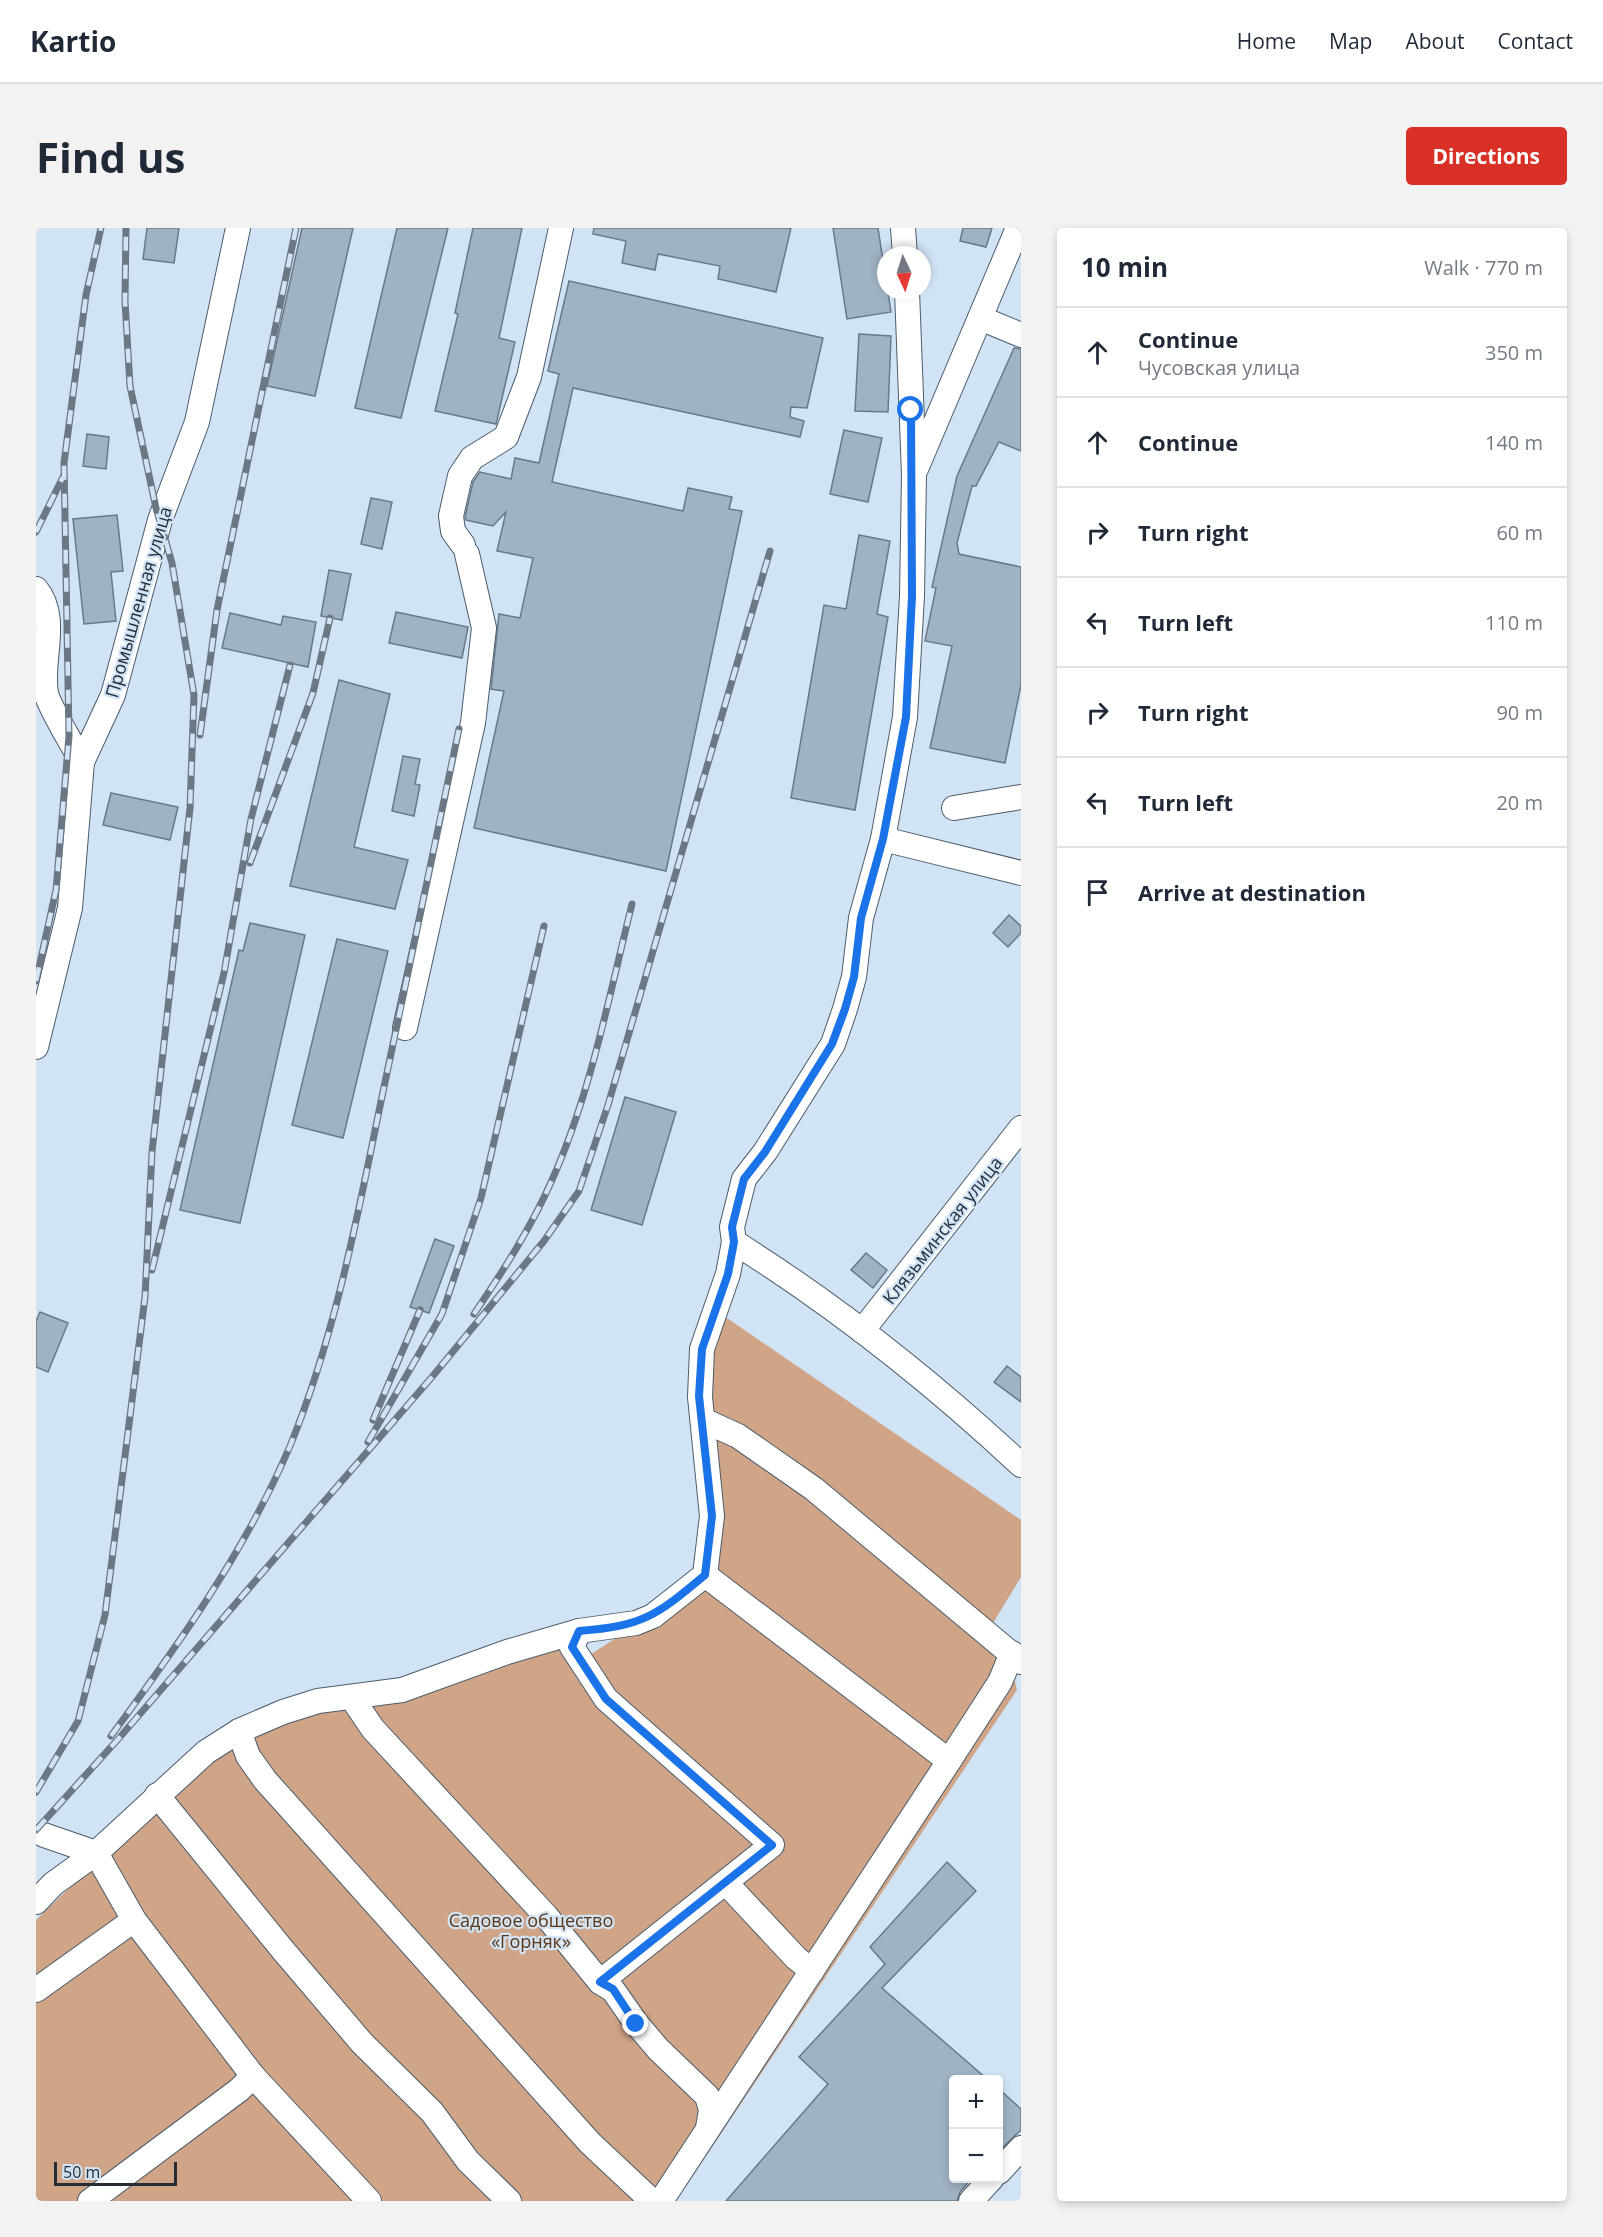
<!DOCTYPE html>
<html lang="en">
<head>
<meta charset="utf-8">
<style>
  :root { --surface:#fff; --page:#f2f2f3; --text:#1f2937; --muted:#747a83; --line:#e0e1e3; --accent:#d93025 }
  body { margin:0; font-family:"Open Sans",sans-serif; background:var(--page); color:var(--text) }
  .controls { position:absolute; right:18px; bottom:18px; display:grid; overflow:hidden; border-radius:6px; box-shadow:0 3px 9px #0003 }
  .controls button { width:54px; height:54px; display:grid; place-items:center; padding:0; border:0; border-bottom:2px solid var(--line); background:var(--surface); color:var(--text); font:30px sans-serif }
  .compass { position:absolute; left:841px; top:18px; width:54px; height:54px; border-radius:50%; background:var(--surface); box-shadow:0 3px 9px #0003; rotate:176deg }
  .scale { position:absolute; left:18px; bottom:15px; width:123px; box-sizing:border-box; padding-left:6px; border:3px solid #252d34; border-top:0; font-size:16px; line-height:21px; white-space:nowrap; color:#252d34; -webkit-text-stroke:4px #d0e4f5; paint-order:stroke }
  .stop { position:absolute; width:18px; height:18px; margin:-14px; border:4px solid #1a73e8; border-radius:50%; background:#fff }
  .stop.end { background:#1a73e8; border-color:#fff; box-shadow:0 2px 6px #0008 }
  .list { margin:0; padding:0; list-style:none }
  h2 { display:flex; justify-content:space-between; align-items:center; height:78px; margin:0; padding:0 24px; font-size:26px }
  h2 small { font-size:20px; font-weight:400; color:var(--muted) }
  .list li { display:grid; grid-template-columns:39px 1fr auto; gap:18px; align-items:center; box-sizing:border-box; height:90px; padding:0 24px; border-top:2px solid var(--line) }
  .list b { display:block; font-size:22px; white-space:nowrap }
  .list p { margin:0; font-size:20px; white-space:nowrap; color:var(--muted) }
  .list em { font-size:20px; font-style:normal; color:var(--muted) }
  .icon { flex:none; width:33px; height:33px; fill:none; stroke:currentColor; stroke-width:2; stroke-linecap:round; stroke-linejoin:round }
  .map { position:relative; flex:none; width:985px; height:1973px; overflow:hidden; border-radius:6px }
  header { display:flex; align-items:center; gap:36px; box-sizing:border-box; height:84px; padding:0 30px; background:var(--surface); border-bottom:2px solid var(--line) }
  header strong { font-size:28px }
  nav { display:flex; gap:33px; margin-inline-start:auto; font-size:21px }
  .intro { display:flex; align-items:center; justify-content:space-between; box-sizing:border-box; height:144px; padding:0 36px }
  h1 { margin:0; font-size:42px }
  .button { padding:15px 27px; border-radius:6px; background:var(--accent); color:#fff; font-size:21px; font-weight:700 }
  main { display:flex; gap:36px; padding:0 36px }
  aside { flex:1; background:var(--surface); border-radius:6px; box-shadow:0 3px 9px #0003 }
  .map>svg:first-child { display:block }
  .green { fill:#cfa487 }
  .building { fill:#a0b3c3; stroke:#687a89; stroke-width:1.5 }
  .lines { fill:none; stroke-linecap:round; stroke-linejoin:round }
  .minor-casing { stroke:#4b5c6a; stroke-width:26 }
  .minor { stroke:#fff; stroke-width:24 }
  .rail-casing { stroke:#6b7883; stroke-width:7 }
  .rail { stroke:#d0e4f5; stroke-width:4.5; stroke-dasharray:14; stroke-linecap:butt }
  .route { stroke:#1a73e8; stroke-width:8 }
  .labels { text-anchor:middle; dominant-baseline:central; stroke-width:4.5; stroke-linejoin:round; paint-order:stroke }
  .street-label { font-size:18px; fill:#252d34; stroke:#d0e4f5 }
  .park-label { font-size:18px; fill:#603513; stroke:#d0e4f5 }
</style>
</head>
<body>
<header>
<strong>Kartio</strong>
<nav><a>Home</a><a>Map</a><a>About</a><a>Contact</a></nav>
</header>
<div class="intro"><h1>Find us</h1><a class="button">Directions</a></div>
<main>
<div class="map">
<svg width="985" height="1973" viewBox="0 0 985 1973">
  <rect width="100%" height="100%" fill="#d0e4f5"/>
  <polygon class="green" points="688,1088 985,1292 985,1349 957,1395 953,1408 974,1430 981,1462 640,1973 0,1973 0,1692 55,1639 72,1618 218,1500 526,1409 541,1435 646,1368 669,1347 671,1132"/>
  <g class="building">
    <polygon points="111,0 143,0 138,35 107,31"/>
    <polygon points="266,0 317,0 279,168 231,158"/>
    <polygon points="361,0 412,0 365,190 319,180"/>
    <polygon points="437,0 486,0 463,110 479,114 460,196 399,183 422,86 419,85"/>
    <polygon points="558,0 755,0 740,64 682,51 684,38 622,26 619,42 586,35 590,13 557,6"/>
    <polygon points="797,0 842,0 855,84 811,91"/>
    <polygon points="927,0 956,0 950,19 924,13"/>
    <polygon points="533,53 787,110 771,180 755,179 754,189 768,193 764,209 537,160 516,254 647,283 652,260 696,269 693,281 706,283 630,643 438,600 468,463 455,461 463,386 484,390 497,330 461,323 470,284 457,298 430,292 429,289 437,254 444,244 475,251 479,230 503,235 523,146 512,143"/>
    <polygon points="823,106 855,108 852,184 819,183"/>
    <polygon points="978,120 985,121 985,223 963,214 940,258 936,258 921,315 923,326 985,339 985,457 969,535 894,520 916,418 889,413 900,360 896,359 921,248"/>
    <polygon points="808,202 846,210 832,274 794,266"/>
    <polygon points="51,206 73,209 70,241 47,238"/>
    <polygon points="335,270 356,274 346,321 325,316"/>
    <polygon points="81,287 87,343 75,344 80,393 48,396 37,291"/>
    <polygon points="823,307 854,313 841,386 852,389 819,582 755,570 788,377 810,381"/>
    <polygon points="293,342 315,346 306,392 285,388"/>
    <polygon points="360,384 432,399 426,430 353,415"/>
    <polygon points="194,385 245,397 247,388 280,394 272,439 186,420"/>
    <polygon points="303,452 354,466 318,619 372,632 359,681 254,658"/>
    <polygon points="367,528 384,531 379,556 384,557 378,588 356,583"/>
    <polygon points="75,565 142,579 134,612 67,597"/>
    <polygon points="973,687 985,698 985,705 972,719 957,705"/>
    <polygon points="214,695 269,707 204,995 144,982 203,722 207,723"/>
    <polygon points="301,711 352,723 307,910 256,897"/>
    <polygon points="589,869 640,884 606,997 555,982"/>
    <polygon points="399,1011 418,1018 393,1085 374,1079"/>
    <polygon points="830,1025 851,1042 837,1060 815,1042"/>
    <polygon points="4,1084 32,1095 12,1144 0,1139 0,1093"/>
    <polygon points="971,1138 985,1149 985,1174 958,1154"/>
    <polygon points="911,1634 940,1663 846,1760 951,1851 918,1851 918,1950 936,1950 924,1964 921,1973 690,1973 792,1856 763,1829 849,1736 834,1719"/>
    <polygon points="963,1861 985,1881 985,1902 963,1923"/>
  </g>
  <g class="lines">
    <defs>
      <g id="minor">
        <polyline points="867,0 869,27"/>
        <polyline points="944,90 985,107"/>
        <polyline points="880,241 982,0"/>
        <polyline points="427,317 417,303 415,288 424,248 436,230 470,209 493,149 525,0"/>
        <path d="M0 361C24 390 4 433 10 465 13 479 38 519 46 534"/>
        <polyline points="918,580 985,569"/>
        <polyline points="847,611 985,645"/>
        <polyline points="369,800 437,495 448,400 431,326"/>
        <polyline points="0,819 34,680 46,534 77,467 124,292 161,194 202,0"/>
        <path d="M698 1014C800 1078 897 1155 985 1237"/>
        <polyline points="826,1103 985,900"/>
        <polyline points="667,1192 702,1208 778,1261 985,1434"/>
        <polyline points="669,1347 913,1533"/>
        <polyline points="543,1403 536,1419 570,1471 736,1617 564,1754"/>
        <polyline points="320,1469 320,1476 337,1501 511,1689 564,1754 577,1762 600,1795 622,1821 671,1868 675,1882 672,1900"/>
        <polyline points="203,1503 212,1528 229,1552 554,1915 616,1973"/>
        <polyline points="121,1567 246,1721 326,1815 396,1884 432,1933 473,1973"/>
        <polyline points="8,1607 60,1625 98,1692 217,1848 333,1973"/>
        <polyline points="690,1655 760,1730 776,1743"/>
        <polyline points="0,1674 17,1656 60,1625 170,1524 203,1503 247,1484 282,1473 366,1462 471,1424 543,1403 600,1395 617,1388 669,1347 676,1288 664,1169 666,1121 692,1046 698,1014 696,999 708,951 729,924 797,816 809,781 818,749 825,690 847,611 869,489 876,368 878,247 871,63"/>
        <polyline points="0,1762 98,1692"/>
        <polyline points="963,1944 985,1920"/>
        <polyline points="54,1973 203,1862 217,1848"/>
        <polyline points="625,1973 913,1533 964,1454 976,1425"/>
        <polyline points="935,1973 956,1950"/>
      </g>
    </defs>
    <use href="#minor" class="minor-casing"/>
    <use href="#minor" class="minor"/>
    <defs>
      <g id="rail">
        <polyline points="0,304 27,249"/>
        <polyline points="164,507 181,382 260,0"/>
        <polyline points="214,635 277,465 294,390"/>
        <polyline points="0,753 20,662 33,508 28,235 50,67 65,0"/>
        <polyline points="116,1042 188,745 215,591 254,437"/>
        <path d="M438 1086C467 1043 495 1000 516 952 555 865 573 768 596 676"/>
        <polyline points="337,1192 384,1082"/>
        <polyline points="332,1214 406,1086 445,970 508,698"/>
        <path d="M75 1508C142 1417 209 1324 254 1218 298 1111 320 996 343 883 370 756 396 628 423 501"/>
        <polyline points="0,1564 42,1493 69,1387 109,1069 116,924 154,580 158,467 136,335 120,280 94,158 89,73 90,0"/>
        <polyline points="0,1602 84,1509 396,1149 508,1013 543,963 572,877 734,323"/>
      </g>
    </defs>
    <use href="#rail" class="rail-casing"/>
    <use href="#rail" class="rail"/>
  </g>
  <g class="lines">
    <path class="route" d="M600 1796 577 1761 564 1754 736 1617 570 1471 536 1419 543 1403C607 1398 620 1388 669 1347L676 1288 663 1168 666 1121 692 1046 698 1014 696 999 708 951 729 924 796 816 809 781 818 749 825 690 847 611 870 489 876 368 875 182"/>
  </g>
  <g class="labels">
    <g class="street-label">
      <text transform="translate(102 374) rotate(-74)">Промышленная улица</text>
      <text transform="translate(906 1002) rotate(-52)">Клязьминская улица</text>
    </g>
    <g class="park-label">
      <text x="495" y="1692">Садовое общество<tspan x="495" dy="21">«Горняк»</tspan></text>
    </g>
  </g>
</svg>
<div class="controls">
<button>+</button>
<button>−</button>
</div>
<svg class="compass" viewBox="-18 -18 36 36"><path d="M0-13l5 13h-10z" fill="#e53935"/><path d="M0 13l5-13h-10z" fill="#747a83"/></svg>
<div class="scale">50 m</div>
<div class="stop" style="left:875px;top:182px"></div>
<div class="stop end" style="left:600px;top:1796px"></div>
</div>
<aside>
<h2>10 min<small>Walk · 770 m</small></h2>
<ul class="list">
<li><svg class="icon" aria-label="ahead" viewBox="0 0 24 24"><path d="M12 20V5M6 11l6-6 6 6"/></svg><div><b>Continue</b><p>Чусовская улица</p></div><em>350 m</em></li>
<li><svg class="icon" aria-label="ahead" viewBox="0 0 24 24"><path d="M12 20V5M6 11l6-6 6 6"/></svg><div><b>Continue</b></div><em>140 m</em></li>
<li><svg class="icon" aria-label="right" viewBox="0 0 24 24"><path d="M7 20v-9h11M14 6l5 5-5 5"/></svg><div><b>Turn right</b></div><em>60 m</em></li>
<li><svg class="icon" aria-label="left" viewBox="0 0 24 24"><path d="M17 20v-9H6M10 6l-5 5 5 5"/></svg><div><b>Turn left</b></div><em>110 m</em></li>
<li><svg class="icon" aria-label="right" viewBox="0 0 24 24"><path d="M7 20v-9h11M14 6l5 5-5 5"/></svg><div><b>Turn right</b></div><em>90 m</em></li>
<li><svg class="icon" aria-label="left" viewBox="0 0 24 24"><path d="M17 20v-9H6M10 6l-5 5 5 5"/></svg><div><b>Turn left</b></div><em>20 m</em></li>
<li><svg class="icon" aria-label="arrive" viewBox="0 0 24 24"><path d="M6 21V4h12l-3 4 3 4H6"/></svg><div><b>Arrive at destination</b></div></li>
</ul>
</aside>
</main>
</body>
</html>
